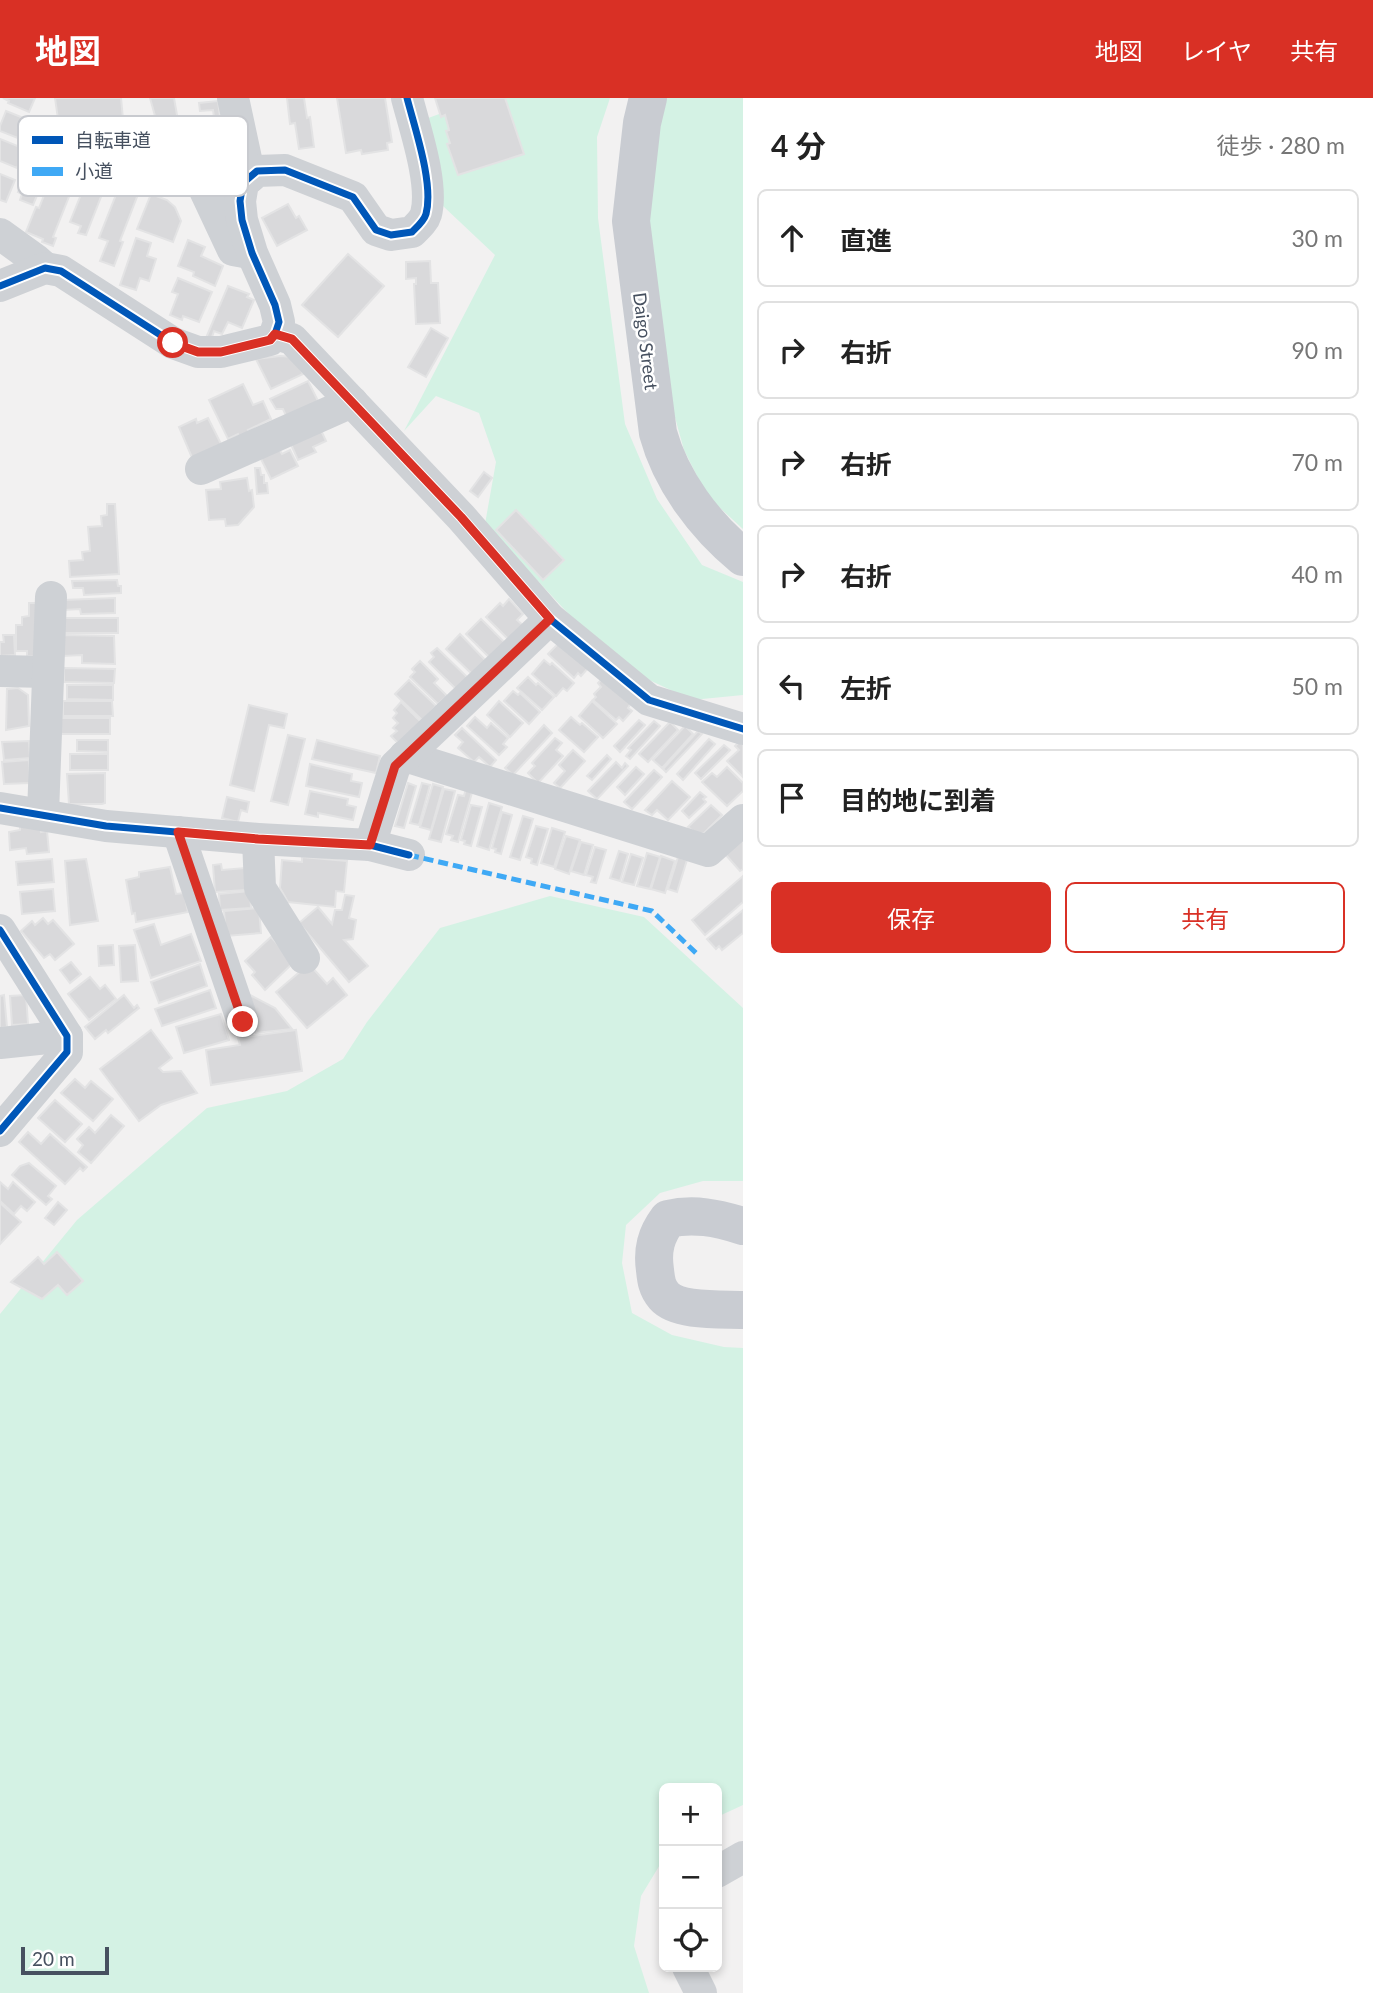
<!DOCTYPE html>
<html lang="ja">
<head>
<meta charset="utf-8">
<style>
  :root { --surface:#fff; --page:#f6f6f6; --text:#222; --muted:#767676; --line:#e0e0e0; --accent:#d93025 }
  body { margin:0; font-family:Lato,"Noto Sans JP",sans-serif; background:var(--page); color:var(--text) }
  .controls { position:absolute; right:21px; bottom:21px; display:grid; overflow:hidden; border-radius:10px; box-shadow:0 4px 10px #0003 }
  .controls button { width:63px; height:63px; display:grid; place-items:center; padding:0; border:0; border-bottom:2px solid var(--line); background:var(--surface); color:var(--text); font:35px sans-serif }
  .scale { position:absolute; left:21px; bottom:18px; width:88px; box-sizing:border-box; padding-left:7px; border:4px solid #46505f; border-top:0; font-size:19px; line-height:24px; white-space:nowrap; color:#46505f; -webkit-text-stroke:5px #fff; paint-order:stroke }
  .stop { position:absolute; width:21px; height:21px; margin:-16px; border:5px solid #d93025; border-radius:50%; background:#fff }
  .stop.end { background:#d93025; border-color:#fff; box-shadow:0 2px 7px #0008 }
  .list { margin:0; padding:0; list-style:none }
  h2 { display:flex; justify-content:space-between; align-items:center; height:91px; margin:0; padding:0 28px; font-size:30px }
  h2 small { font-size:23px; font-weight:400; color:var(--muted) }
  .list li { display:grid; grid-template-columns:46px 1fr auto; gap:21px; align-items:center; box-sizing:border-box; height:98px; margin:0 14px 14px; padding:0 14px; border:2px solid var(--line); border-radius:10px }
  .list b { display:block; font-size:26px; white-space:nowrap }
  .list em { font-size:23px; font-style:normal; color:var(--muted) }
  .actions { display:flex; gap:14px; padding:21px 28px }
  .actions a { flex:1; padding:16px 0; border:2px solid var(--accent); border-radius:10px; text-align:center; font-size:24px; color:var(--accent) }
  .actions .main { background:var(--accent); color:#fff }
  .icon { flex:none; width:38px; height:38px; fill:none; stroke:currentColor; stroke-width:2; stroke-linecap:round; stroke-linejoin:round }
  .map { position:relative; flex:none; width:743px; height:1895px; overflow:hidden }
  header { display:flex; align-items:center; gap:42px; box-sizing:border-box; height:98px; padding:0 35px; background:var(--accent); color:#fff }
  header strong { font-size:33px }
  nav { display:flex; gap:38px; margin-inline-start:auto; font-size:24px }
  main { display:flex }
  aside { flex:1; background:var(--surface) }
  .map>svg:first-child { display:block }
  .green { fill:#d4f2e4 }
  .building { fill:#d9d9db; stroke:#e3e3e4; stroke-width:2 }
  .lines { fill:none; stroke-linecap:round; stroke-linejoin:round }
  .minor { stroke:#ced1d5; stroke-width:32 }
  .major { stroke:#c9ccd2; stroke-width:38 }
  .quiet { stroke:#3fa9f5; stroke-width:5; stroke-dasharray:10 5; stroke-linecap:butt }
  .cycleway-casing { stroke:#fff; stroke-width:11 }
  .cycleway { stroke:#0057b8; stroke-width:7 }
  .route { stroke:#d93025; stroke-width:9 }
  .labels { text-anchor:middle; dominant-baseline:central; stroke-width:5; stroke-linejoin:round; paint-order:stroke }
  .street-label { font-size:18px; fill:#46505f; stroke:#fff }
  .key { fill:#fff; stroke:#c8cacf; stroke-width:2 }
  .key-label { font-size:19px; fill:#46505f }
</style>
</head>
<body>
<header>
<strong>地図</strong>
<nav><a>地図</a><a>レイヤ</a><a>共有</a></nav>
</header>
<main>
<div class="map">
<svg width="743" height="1895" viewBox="0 0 743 1895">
  <rect width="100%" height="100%" fill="#f2f1f1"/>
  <g class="green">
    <polygon points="504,0 610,0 597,39 598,120 625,326 657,401 702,467 743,484 743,597 692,602 615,566 485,426 496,364 479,315 436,298 404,333 495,157 443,108 420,23 453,11"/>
    <polygon points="659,0 743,0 743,431 707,398 684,352 665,283 641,129"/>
    <polygon points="550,798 644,819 743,910 743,1083 703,1083 660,1095 626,1127 622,1165 632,1215 672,1237 724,1249 743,1250 743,1707 717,1719 717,1690 664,1690 664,1760 641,1798 634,1848 649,1895 0,1895 0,1216 77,1122 207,1010 287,993 343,961 367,924 440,830"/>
  </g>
  <g class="building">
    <polygon points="3,0 35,0 29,14 8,5 9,3"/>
    <polygon points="55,0 121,0 123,21 59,28"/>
    <polygon points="150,0 174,0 183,51 165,54"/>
    <polygon points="287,0 304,0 307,20 310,19 314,49 299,51 295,25 290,26"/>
    <polygon points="337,0 385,0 392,44 387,45 388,52 362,56 361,52 346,55"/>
    <polygon points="435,0 505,0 524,56 458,77 447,46 450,45 446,33 449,32 445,17 441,19"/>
    <polygon points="218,3 220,18 214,19 213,12 200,13 199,5"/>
    <polygon points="6,13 41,27 33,46 0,33 0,28"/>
    <polygon points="0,41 25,51 17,70 0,63"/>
    <polygon points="34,55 52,62 33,107 20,102 22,96 18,94"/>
    <polygon points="54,72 76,81 53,139 56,140 53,148 42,144 43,141 26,134 36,109 39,110"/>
    <polygon points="0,76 15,82 6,104 0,102"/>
    <polygon points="86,84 104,91 86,137 78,135 81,128 70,124"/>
    <polygon points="121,84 140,91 120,143 123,144 114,168 100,163 108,143 99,140"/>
    <polygon points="151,96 167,102 175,109 181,123 173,144 137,131"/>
    <polygon points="288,106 296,120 299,118 307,132 277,148 262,120"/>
    <polygon points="136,140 151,145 147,158 156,161 149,183 140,180 136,192 120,187"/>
    <polygon points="188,142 205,149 201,158 223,168 215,188 193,178 194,174 178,168"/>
    <polygon points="348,156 384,188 338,239 302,207"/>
    <polygon points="430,163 431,185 438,185 440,225 416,226 414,186 416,186 416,180 406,181 406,164"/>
    <polygon points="178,180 212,194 199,224 183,218 182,222 170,217 178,196 172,194"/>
    <polygon points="228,188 249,196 247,199 254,202 242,230 228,224 222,236 214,233 211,242 206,240"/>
    <polygon points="431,230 448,240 426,279 408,269"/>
    <polygon points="280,258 295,259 303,276 271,291 256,261"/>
    <polygon points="308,283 320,307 288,322 283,311 276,311 270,301"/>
    <polygon points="243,286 253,307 263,303 271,321 248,332 252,339 242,343 238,336 228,341 209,302"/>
    <polygon points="208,320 222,348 193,362 179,329 196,321 197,325"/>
    <polygon points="319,328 326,343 313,349 316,354 298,362 289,342"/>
    <polygon points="279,351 282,356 290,352 298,368 271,381 260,359"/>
    <polygon points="255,370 260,370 261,377 264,377 264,385 267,385 268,395 257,396"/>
    <polygon points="484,374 492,380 478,399 470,393"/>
    <polygon points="247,380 249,393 252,392 254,409 238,427 226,428 225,421 209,422 206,392 221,391 220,384"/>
    <polygon points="107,406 115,406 119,476 70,479 69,463 83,462 82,454 90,453 88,429 102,428 101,418 107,417"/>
    <polygon points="516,412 564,462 543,482 496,432"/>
    <polygon points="117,482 118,488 121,488 121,495 84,497 83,490 73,490 72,483"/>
    <polygon points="115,500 115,515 81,516 80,511 64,512 63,502"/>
    <polygon points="509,501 523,516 517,522 525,529 511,544 486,519 500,505 503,508"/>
    <polygon points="29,505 37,505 38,558 27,558 27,553 16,553 16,527 22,527 22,519 29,518"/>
    <rect x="63" y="520" width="55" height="15"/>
    <polygon points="481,521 506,546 491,561 466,536"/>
    <polygon points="460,536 487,564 473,577 446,551"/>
    <polygon points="3,537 14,537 15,557 0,558 0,544 4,544"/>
    <polygon points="63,537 114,538 115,566 82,565 82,557 63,558"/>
    <polygon points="558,546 590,568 581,578 578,575 574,580 548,556"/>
    <polygon points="437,550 469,581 457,592 429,564 434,559 431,555"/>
    <polygon points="544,562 550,567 552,565 574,585 567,593 563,590 556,598 532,576"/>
    <polygon points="420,563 438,581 434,585 447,598 438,606 410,579 415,574 412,571"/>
    <polygon points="64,570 115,571 114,585 64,584"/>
    <polygon points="528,579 536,587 538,585 554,599 542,612 517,590"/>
    <polygon points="603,580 631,605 628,610 632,613 623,623 619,619 616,622 593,602 596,599 594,596 601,589 598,585"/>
    <polygon points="409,582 436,608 422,622 395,596"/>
    <polygon points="67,587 113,587 113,602 67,601"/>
    <polygon points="18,590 28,597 29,628 6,632 7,591"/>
    <polygon points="513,593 518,597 520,595 540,614 529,626 504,603"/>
    <polygon points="63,603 112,603 113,618 63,618"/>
    <polygon points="499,603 523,625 510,639 487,617"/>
    <polygon points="592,603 617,626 603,640 579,618"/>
    <polygon points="401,604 423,626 401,648 391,638 397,633 393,630 398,625 393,620 397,615 394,612"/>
    <polygon points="249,607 287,616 284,630 269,627 254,693 230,687"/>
    <polygon points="475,619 487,630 491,625 508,640 503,646 507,649 499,657 467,628"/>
    <polygon points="571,619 580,627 582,625 598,639 584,654 559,632"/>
    <polygon points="61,620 110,620 110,636 60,636"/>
    <polygon points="639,622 645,627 620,654 614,648"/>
    <polygon points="654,623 660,628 630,661 626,658 631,652 628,650"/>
    <polygon points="670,624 678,632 648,664 639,656"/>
    <polygon points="544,627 552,635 513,677 505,670"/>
    <polygon points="685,628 693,636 662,670 653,662"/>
    <polygon points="462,630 496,662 490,669 479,659 474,664 458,650 463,644 455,637"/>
    <polygon points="698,633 702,636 666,674 663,671"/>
    <polygon points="288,637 305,641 288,707 271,703"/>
    <polygon points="555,640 562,645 556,652 563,658 538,685 528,675 535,668 532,665"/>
    <polygon points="709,641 715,646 683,682 677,676"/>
    <polygon points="77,642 108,642 108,654 77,653"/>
    <polygon points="317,642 380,658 376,675 312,661"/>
    <polygon points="29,643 30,660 4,662 2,644"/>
    <polygon points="740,643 743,646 743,679 727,663 739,652 735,648"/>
    <polygon points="724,647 730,652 701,681 695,675"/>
    <polygon points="573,652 585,663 560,690 554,685 565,673 559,667"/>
    <rect x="70" y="656" width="38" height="16"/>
    <polygon points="607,657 611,661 592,682 587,678"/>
    <polygon points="29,662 30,685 4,686 2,664"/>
    <polygon points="616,664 622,670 625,665 628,668 597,701 588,693"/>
    <polygon points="310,666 352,676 351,683 362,685 359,699 306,688"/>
    <polygon points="636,669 644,676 625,697 617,689"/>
    <polygon points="727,669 743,685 743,693 727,708 702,684 712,675 717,679"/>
    <polygon points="654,672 662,679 632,711 624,704"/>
    <polygon points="105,675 105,705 102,706 69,706 67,676"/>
    <polygon points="672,683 690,699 668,722 657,712 652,717 645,712"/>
    <polygon points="408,685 416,688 404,730 395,728"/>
    <polygon points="422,685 430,687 419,727 410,725"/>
    <polygon points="433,686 443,689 431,732 420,729"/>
    <polygon points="466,690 473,691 458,744 451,742 453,738 446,736 458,697 464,698"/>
    <polygon points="444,691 455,693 441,744 429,741"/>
    <polygon points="310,693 348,701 347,707 356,709 353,722 318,715 318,719 305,716"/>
    <polygon points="700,694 706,699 703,701 706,704 689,720 682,713"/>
    <polygon points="227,699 249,704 247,714 241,712 238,724 222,720"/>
    <polygon points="489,705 502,709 489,752 477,748"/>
    <polygon points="471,707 482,709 471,748 464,746 465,743 461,742"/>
    <polygon points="711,707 722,717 704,735 695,735 688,729"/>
    <polygon points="502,714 512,717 501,756 495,754 496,751 492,750"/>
    <polygon points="523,718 533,721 520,762 510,759"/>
    <polygon points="20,728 40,729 41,734 47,733 49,754 27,756 26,750 10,752 9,734 20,732"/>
    <polygon points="536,728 548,731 537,767 531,765 532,761 526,759"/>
    <polygon points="552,730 565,734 554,769 541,765"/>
    <polygon points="566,738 580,742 569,776 555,771"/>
    <polygon points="743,741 743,771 740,773 725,756"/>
    <polygon points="581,744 593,747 584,777 571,773"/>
    <polygon points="595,749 606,752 596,785 591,784 593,779 586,777"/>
    <polygon points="619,753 628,756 620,783 610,780"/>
    <polygon points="647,755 660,759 650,791 637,788"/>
    <polygon points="631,756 643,760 634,787 622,784"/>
    <polygon points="661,758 675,763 665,795 651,791"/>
    <polygon points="302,759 347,763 344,794 336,793 335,809 288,804 280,790 282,762 302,764"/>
    <polygon points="678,759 687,762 677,794 668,791"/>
    <polygon points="52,761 54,784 18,787 16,764"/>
    <polygon points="86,761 98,823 70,827 65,763"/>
    <polygon points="221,766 222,772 245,770 246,792 215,794 213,767"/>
    <polygon points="170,769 176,796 184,795 188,814 136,824 135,815 132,816 126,782 139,779 139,774"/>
    <polygon points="743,778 743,804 705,837 692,822"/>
    <polygon points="53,791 55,813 22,816 20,794"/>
    <polygon points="250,793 251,810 220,812 219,796"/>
    <polygon points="345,797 354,798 349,820 356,822 353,841 344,842 368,868 349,884 299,825 318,809 332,826 335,812 342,812"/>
    <polygon points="259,810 261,835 226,838 224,813"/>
    <polygon points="743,812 743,835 722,852 719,848 716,851 707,841"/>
    <polygon points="43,820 48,826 53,822 74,846 55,862 50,856 44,860 21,833 32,823 35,827"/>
    <polygon points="154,826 161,847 191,836 201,863 151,880 134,832"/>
    <polygon points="271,839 294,864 265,892 252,877 255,874 245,863"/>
    <polygon points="113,847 114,867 99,868 98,848"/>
    <polygon points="135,847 138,883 121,884 119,848"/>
    <polygon points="71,864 81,876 70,885 60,872"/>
    <polygon points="200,866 207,888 159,905 151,884"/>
    <polygon points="309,866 327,886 333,880 347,897 307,930 276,894"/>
    <polygon points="90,879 100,891 105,887 116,901 89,922 68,896"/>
    <polygon points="210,892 216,910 162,928 155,911"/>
    <polygon points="4,897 7,929 0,930 0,898"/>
    <polygon points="26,897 28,926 12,927 10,898"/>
    <polygon points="124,897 134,910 137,907 139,910 108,935 106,932 95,941 85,929"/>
    <polygon points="250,897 275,910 292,931 256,935"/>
    <polygon points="221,916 229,942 184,955 176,929"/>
    <polygon points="151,932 172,960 159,970 163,974 181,973 197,995 161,1007 139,1023 100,971"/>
    <polygon points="296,932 302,973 211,987 206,952 240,947 238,940"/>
    <polygon points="75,981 85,990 91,983 113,1001 93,1023 61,995"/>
    <polygon points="55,1002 82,1026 65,1044 38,1020"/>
    <polygon points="111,1017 124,1028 91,1065 78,1054 83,1047 77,1041 89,1029 95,1035"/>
    <polygon points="28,1034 41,1046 50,1036 87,1069 83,1073 80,1070 65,1086 19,1044"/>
    <polygon points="29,1065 56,1088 48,1098 52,1101 46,1107 12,1077 20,1068"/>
    <polygon points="0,1084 8,1091 13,1084 35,1104 27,1113 21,1108 14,1116 0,1103"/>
    <polygon points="58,1104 67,1112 54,1127 45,1120"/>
    <polygon points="0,1105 21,1124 0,1146"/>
    <polygon points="57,1154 83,1183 67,1197 58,1187 42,1201 11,1184 38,1159 44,1166"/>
  </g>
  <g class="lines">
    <g class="minor">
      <polyline points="233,0 250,79"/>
      <polyline points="194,69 233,152 244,154"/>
      <polyline points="0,136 36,162 45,170"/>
      <path d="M0 188 45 170 61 173 173 245 198 254H221L270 242 275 236 279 224 275 207 252 155 242 122 240 103 243 85 257 73 285 72 353 99 376 132 391 137 412 134C417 129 424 123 426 116 434 86 415 31 407 0"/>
      <polyline points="275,236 292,241 461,419 550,521 649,602 743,631"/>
      <polyline points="201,371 352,304"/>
      <polyline points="0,573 48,574"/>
      <polyline points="405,658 708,753 743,722"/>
      <polyline points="0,710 106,728 258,741 370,747 409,757"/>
      <polyline points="43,716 51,499"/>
      <polyline points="178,734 243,924"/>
      <polyline points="258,741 260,790 304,860"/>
      <polyline points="370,747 395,668 550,521"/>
      <polyline points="0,832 67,938 67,954 0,1033"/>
      <polyline points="0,945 67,938"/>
      <polyline points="717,1774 743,1759"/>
      <polyline points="688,1869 701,1895"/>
    </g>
    <g class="major">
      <path d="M648 0 642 25 631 123 658 335C671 383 705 428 743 459"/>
      <path d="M743 1128C717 1120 694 1115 668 1121 656 1137 652 1152 655 1172 656 1182 657 1190 664 1198 678 1214 722 1211 743 1212"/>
    </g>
    <polyline class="quiet" points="409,757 652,813 696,855"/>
    <defs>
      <g id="cycleway">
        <path d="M0 188 45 170 61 173 173 245 198 254H221L270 242 275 236 279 224 275 207 252 155 242 122 240 103 243 85 257 73 285 72 353 99 376 132 391 137 412 134C417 129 424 123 426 116 434 86 415 31 407 0"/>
        <polyline points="275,236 292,241 461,419 550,521 649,602 743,631"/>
        <polyline points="0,710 106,728 258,741 370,747 409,757"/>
        <polyline points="0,832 67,938 67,954 0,1033"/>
      </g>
    </defs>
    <use href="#cycleway" class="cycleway-casing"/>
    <use href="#cycleway" class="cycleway"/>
  </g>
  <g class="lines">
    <polyline class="route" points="173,245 198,254 221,254 270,242 275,236 292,241 461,419 550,521 395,668 370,747 258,741 178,734 243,924"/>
  </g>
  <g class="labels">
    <g class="street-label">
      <text transform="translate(646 243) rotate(83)">Daigo Street</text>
    </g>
  </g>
  <rect x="18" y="18" width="230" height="80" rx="10" class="key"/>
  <rect x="32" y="38" width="31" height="8" fill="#0057b8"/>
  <rect x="32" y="69" width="31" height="9" fill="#3fa9f5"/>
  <g class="key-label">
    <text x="75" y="49">自転車道</text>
    <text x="75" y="80">小道</text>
  </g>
</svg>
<div class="controls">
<button>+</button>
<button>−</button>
<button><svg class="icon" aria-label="locate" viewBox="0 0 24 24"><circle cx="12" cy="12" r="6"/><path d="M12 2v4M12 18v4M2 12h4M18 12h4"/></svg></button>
</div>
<div class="scale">20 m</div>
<div class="stop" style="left:173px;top:245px"></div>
<div class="stop end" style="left:243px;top:924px"></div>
</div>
<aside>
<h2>4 分<small>徒歩 · 280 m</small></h2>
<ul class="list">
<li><svg class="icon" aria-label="ahead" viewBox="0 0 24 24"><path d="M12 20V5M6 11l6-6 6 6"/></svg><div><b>直進</b></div><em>30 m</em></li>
<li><svg class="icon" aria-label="right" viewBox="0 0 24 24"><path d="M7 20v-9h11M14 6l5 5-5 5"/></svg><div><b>右折</b></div><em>90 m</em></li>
<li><svg class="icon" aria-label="right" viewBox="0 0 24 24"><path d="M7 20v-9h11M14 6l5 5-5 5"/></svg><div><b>右折</b></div><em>70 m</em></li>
<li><svg class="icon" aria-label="right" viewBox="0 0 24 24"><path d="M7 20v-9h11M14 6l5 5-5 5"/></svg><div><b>右折</b></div><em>40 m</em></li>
<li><svg class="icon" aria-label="left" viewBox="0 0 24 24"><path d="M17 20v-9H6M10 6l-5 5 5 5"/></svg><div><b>左折</b></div><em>50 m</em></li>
<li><svg class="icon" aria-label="arrive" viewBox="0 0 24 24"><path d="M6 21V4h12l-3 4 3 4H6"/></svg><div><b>目的地に到着</b></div></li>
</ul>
<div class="actions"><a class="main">保存</a><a>共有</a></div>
</aside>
</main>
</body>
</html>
